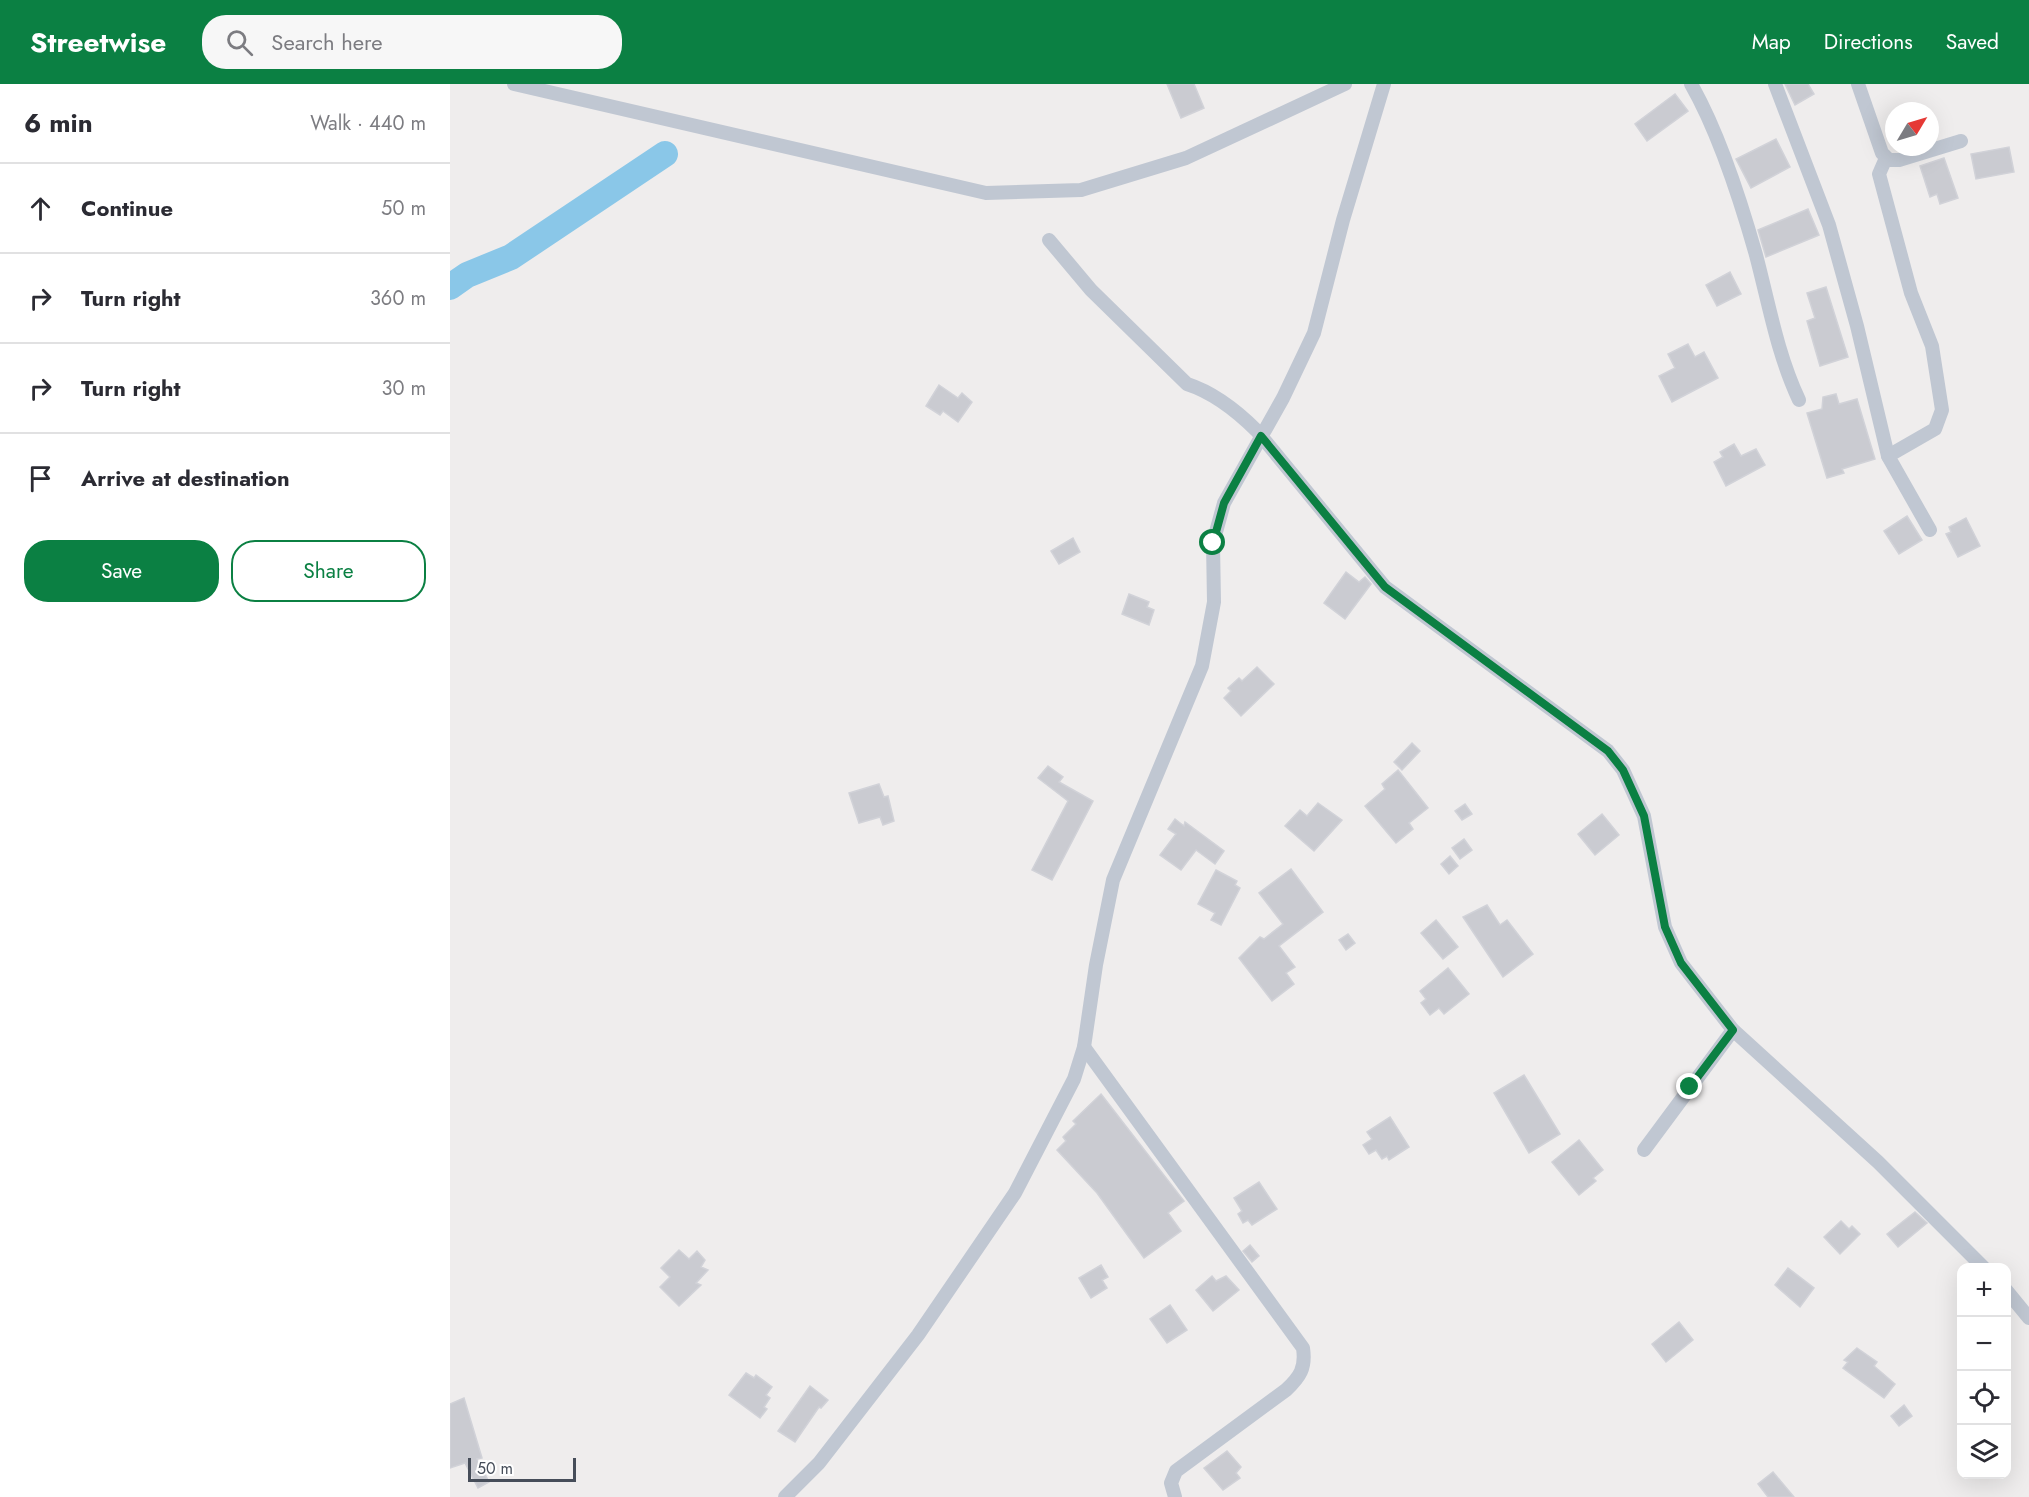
<!DOCTYPE html>
<html lang="en">
<head>
<meta charset="utf-8">
<style>
  :root { --surface:#fff; --page:#f7f7f7; --text:#2b2b33; --muted:#7c7c81; --line:#e1e1e2; --accent:#0b8043 }
  body { margin:0; font-family:Jost,sans-serif; background:var(--page); color:var(--text) }
  .controls { position:absolute; right:18px; bottom:18px; display:grid; overflow:hidden; border-radius:12px; box-shadow:0 6px 24px #0002 }
  .controls button { width:54px; height:54px; display:grid; place-items:center; padding:0; border:0; border-bottom:2px solid var(--line); background:var(--surface); color:var(--text); font:30px sans-serif }
  .compass { position:absolute; left:1435px; top:18px; width:54px; height:54px; border-radius:50%; background:var(--surface); box-shadow:0 6px 24px #0002; rotate:52deg }
  .scale { position:absolute; left:18px; bottom:15px; width:108px; box-sizing:border-box; padding-left:6px; border:3px solid #464d59; border-top:0; font-size:16px; line-height:21px; white-space:nowrap; color:#464d59; -webkit-text-stroke:4px #fff; paint-order:stroke }
  .stop { position:absolute; width:18px; height:18px; margin:-14px; border:4px solid #0b8043; border-radius:50%; background:#fff }
  .stop.end { background:#0b8043; border-color:#fff; box-shadow:0 2px 6px #0008 }
  .list { margin:0; padding:0; list-style:none }
  h2 { display:flex; justify-content:space-between; align-items:center; height:78px; margin:0; padding:0 24px; font-size:26px }
  h2 small { font-size:20px; font-weight:400; color:var(--muted) }
  .list li { display:grid; grid-template-columns:39px 1fr auto; gap:18px; align-items:center; box-sizing:border-box; height:90px; padding:0 24px; border-top:2px solid var(--line) }
  .list b { display:block; font-size:22px; white-space:nowrap }
  .list em { font-size:20px; font-style:normal; color:var(--muted) }
  .actions { display:flex; gap:12px; padding:18px 24px }
  .actions a { flex:1; padding:14px 0; border:2px solid var(--accent); border-radius:24px; text-align:center; font-size:21px; color:var(--accent) }
  .actions .main { background:var(--accent); color:#fff }
  .icon { flex:none; width:33px; height:33px; fill:none; stroke:currentColor; stroke-width:2; stroke-linecap:round; stroke-linejoin:round }
  .map { position:relative; flex:none; width:1579px; height:1413px; overflow:hidden }
  header { display:flex; align-items:center; gap:36px; box-sizing:border-box; height:84px; padding:0 30px; background:var(--accent); color:#fff }
  header strong { font-size:28px }
  nav { display:flex; gap:33px; margin-inline-start:auto; font-size:21px }
  .search { width:420px; height:54px; background:var(--page); display:flex; align-items:center; gap:15px; box-sizing:border-box; padding:0 21px; border-radius:24px; color:var(--muted); font-size:22px }
  main { display:flex }
  aside { flex:1; background:var(--surface) }
  .map>svg:first-child { display:block }
  .lines { fill:none; stroke-linecap:round; stroke-linejoin:round }
  .river { stroke:#8ac7e8; stroke-width:26 }
  .building { fill:#cacbd1; stroke:#d1d2d8; stroke-width:1.5 }
  .minor { stroke:#c0c7d2; stroke-width:14 }
  .route { stroke:#0b8043; stroke-width:8 }
</style>
</head>
<body>
<header>
<strong>Streetwise</strong>
<div class="search"><svg class="icon" aria-label="search" viewBox="0 0 24 24"><circle cx="10" cy="10" r="6"/><path d="M15 15l6 6"/></svg>Search here</div>
<nav><a>Map</a><a>Directions</a><a>Saved</a></nav>
</header>
<main>
<aside>
<h2>6 min<small>Walk · 440 m</small></h2>
<ul class="list">
<li><svg class="icon" aria-label="ahead" viewBox="0 0 24 24"><path d="M12 20V5M6 11l6-6 6 6"/></svg><div><b>Continue</b></div><em>50 m</em></li>
<li><svg class="icon" aria-label="right" viewBox="0 0 24 24"><path d="M7 20v-9h11M14 6l5 5-5 5"/></svg><div><b>Turn right</b></div><em>360 m</em></li>
<li><svg class="icon" aria-label="right" viewBox="0 0 24 24"><path d="M7 20v-9h11M14 6l5 5-5 5"/></svg><div><b>Turn right</b></div><em>30 m</em></li>
<li><svg class="icon" aria-label="arrive" viewBox="0 0 24 24"><path d="M6 21V4h12l-3 4 3 4H6"/></svg><div><b>Arrive at destination</b></div></li>
</ul>
<div class="actions"><a class="main">Save</a><a>Share</a></div>
</aside>
<div class="map">
<svg width="1579" height="1413" viewBox="0 0 1579 1413">
  <rect width="100%" height="100%" fill="#efeded"/>
  <g class="lines">
    <polyline class="river" points="0,203 17,191 61,173 215,70"/>
  </g>
  <g class="building">
    <polygon points="717,0 744,0 754,24 731,34"/>
    <polygon points="1335,0 1358,0 1364,10 1345,21"/>
    <polygon points="1225,10 1238,27 1197,57 1185,40"/>
    <polygon points="1326,55 1340,83 1301,104 1286,75"/>
    <polygon points="1559,63 1564,88 1526,95 1521,70"/>
    <polygon points="1494,74 1508,114 1490,120 1487,110 1480,113 1470,82"/>
    <polygon points="1358,125 1369,151 1316,173 1308,146"/>
    <polygon points="1280,188 1291,210 1267,222 1256,201"/>
    <polygon points="1376,203 1398,273 1370,282 1357,237 1365,234 1357,209"/>
    <polygon points="1238,260 1245,273 1254,268 1268,294 1222,318 1209,292 1225,284 1218,270"/>
    <polygon points="489,301 508,314 512,309 522,318 508,338 493,327 490,331 476,322"/>
    <polygon points="1386,310 1389,320 1407,315 1425,375 1392,385 1394,389 1377,394 1357,329 1372,325 1373,313"/>
    <polygon points="1284,360 1291,372 1306,365 1315,381 1276,402 1264,378 1273,373 1270,368"/>
    <polygon points="1457,432 1472,456 1449,470 1434,447"/>
    <polygon points="1516,434 1530,462 1508,473 1496,450 1501,448 1499,443"/>
    <polygon points="623,454 630,468 609,480 601,467"/>
    <polygon points="896,488 909,498 915,493 921,500 895,535 874,519"/>
    <polygon points="679,510 699,518 697,523 704,526 699,541 672,530"/>
    <polygon points="807,583 824,600 791,632 774,614 781,607 778,604 789,594 792,597"/>
    <polygon points="962,659 970,667 952,686 944,678"/>
    <polygon points="598,682 613,693 609,698 643,717 602,796 582,786 618,717 588,694"/>
    <polygon points="948,686 978,724 959,739 963,745 946,759 915,722 935,705 932,700"/>
    <polygon points="429,700 434,713 438,712 444,737 433,741 430,733 409,739 399,709"/>
    <polygon points="868,719 892,736 864,767 835,742 850,726 857,732"/>
    <polygon points="1015,720 1022,730 1012,736 1005,727"/>
    <polygon points="1152,730 1169,751 1145,771 1128,750"/>
    <polygon points="725,735 734,742 735,738 774,767 765,780 746,766 731,786 710,771 726,750 718,745"/>
    <polygon points="1014,755 1022,766 1010,775 1002,764"/>
    <polygon points="1000,772 1008,782 999,790 991,780"/>
    <polygon points="841,785 873,828 829,862 845,883 836,889 844,900 822,917 789,874 810,853 814,855 833,840 809,809"/>
    <polygon points="766,786 787,797 785,801 790,804 771,841 761,836 765,829 748,820"/>
    <polygon points="1037,821 1050,841 1057,836 1083,870 1053,893 1013,833"/>
    <polygon points="986,836 1008,863 993,875 971,849"/>
    <polygon points="898,850 905,859 896,866 889,856"/>
    <polygon points="998,884 1019,910 994,930 989,924 980,931 971,919 976,915 970,907"/>
    <polygon points="1074,991 1110,1050 1079,1069 1044,1009"/>
    <polygon points="651,1010 734,1117 718,1129 731,1147 694,1174 647,1109 607,1066 616,1057 613,1053 626,1040 623,1037"/>
    <polygon points="940,1033 959,1063 939,1076 937,1072 932,1075 926,1066 919,1070 913,1061 922,1055 917,1048"/>
    <polygon points="1129,1056 1153,1086 1143,1094 1146,1097 1129,1111 1102,1078"/>
    <polygon points="809,1098 827,1125 802,1141 798,1136 793,1139 788,1130 792,1127 784,1114"/>
    <polygon points="1465,1128 1477,1139 1448,1163 1437,1150"/>
    <polygon points="1391,1137 1399,1145 1402,1142 1410,1150 1390,1170 1374,1153"/>
    <polygon points="800,1161 809,1172 802,1178 793,1167"/>
    <polygon points="229,1166 239,1175 247,1167 255,1176 251,1183 258,1186 246,1199 251,1201 229,1222 210,1203 220,1193 211,1184"/>
    <polygon points="651,1181 658,1193 652,1196 657,1204 641,1214 629,1194"/>
    <polygon points="1338,1184 1364,1204 1350,1223 1325,1201"/>
    <polygon points="762,1192 766,1197 776,1192 789,1206 763,1227 746,1206"/>
    <polygon points="720,1221 737,1246 717,1259 700,1235"/>
    <polygon points="1229,1238 1243,1256 1216,1278 1202,1260"/>
    <polygon points="1407,1264 1427,1278 1424,1282 1445,1300 1434,1314 1393,1284 1398,1278 1394,1276"/>
    <polygon points="296,1289 304,1294 306,1291 322,1303 316,1311 320,1314 314,1323 317,1325 310,1334 279,1311"/>
    <polygon points="360,1302 378,1316 371,1324 369,1323 345,1358 328,1347"/>
    <polygon points="14,1314 32,1374 27,1375 39,1398 28,1404 15,1379 0,1384 0,1320"/>
    <polygon points="1454,1321 1462,1332 1449,1342 1441,1332"/>
    <polygon points="777,1367 791,1383 786,1389 790,1394 773,1406 754,1384"/>
    <polygon points="1323,1388 1344,1413 1318,1413 1308,1400"/>
  </g>
  <g class="lines">
    <g class="minor">
      <polyline points="64,0 536,109 631,106 736,74 895,0"/>
      <path d="M1241 0C1268 47 1291 118 1306 171 1319 220 1327 269 1349 316"/>
      <polyline points="1325,0 1379,141 1407,242 1438,372"/>
      <polyline points="1408,0 1432,69 1439,76 1449,76 1511,57"/>
      <polyline points="1436,74 1429,90 1461,209 1482,262 1492,326 1485,345 1438,372 1480,446"/>
      <path d="M599 156 641 206 737 300C762 308 788 328 807 347L935 503 1158 667 1173 686 1194 732 1215 843 1231 879 1283 946 1428 1078 1534 1184"/>
      <path d="M634 963 853 1264C856 1284 850 1293 836 1306L726 1387 721 1399 725 1413"/>
      <polyline points="1194,1066 1283,946"/>
      <polyline points="1556,1206 1579,1234"/>
      <polyline points="335,1413 369,1379 468,1251 565,1109 624,995 634,963 646,881 663,796 752,582 764,518 763,459 774,419 833,314 864,249 893,136 934,0"/>
    </g>
  </g>
  <g class="lines">
    <polyline class="route" points="763,459 774,419 811,352 935,503 1158,667 1173,686 1194,732 1215,843 1231,879 1283,946 1240,1003"/>
  </g>
</svg>
<div class="controls">
<button>+</button>
<button>−</button>
<button><svg class="icon" aria-label="locate" viewBox="0 0 24 24"><circle cx="12" cy="12" r="6"/><path d="M12 2v4M12 18v4M2 12h4M18 12h4"/></svg></button>
<button><svg class="icon" aria-label="layers" viewBox="0 0 24 24"><path d="M12 4l9 5-9 5-9-5zM3 14l9 5 9-5"/></svg></button>
</div>
<svg class="compass" viewBox="-18 -18 36 36"><path d="M0-13l5 13h-10z" fill="#e53935"/><path d="M0 13l5-13h-10z" fill="#7c7c81"/></svg>
<div class="scale">50 m</div>
<div class="stop" style="left:763px;top:459px"></div>
<div class="stop end" style="left:1240px;top:1003px"></div>
</div>
</main>
</body>
</html>
